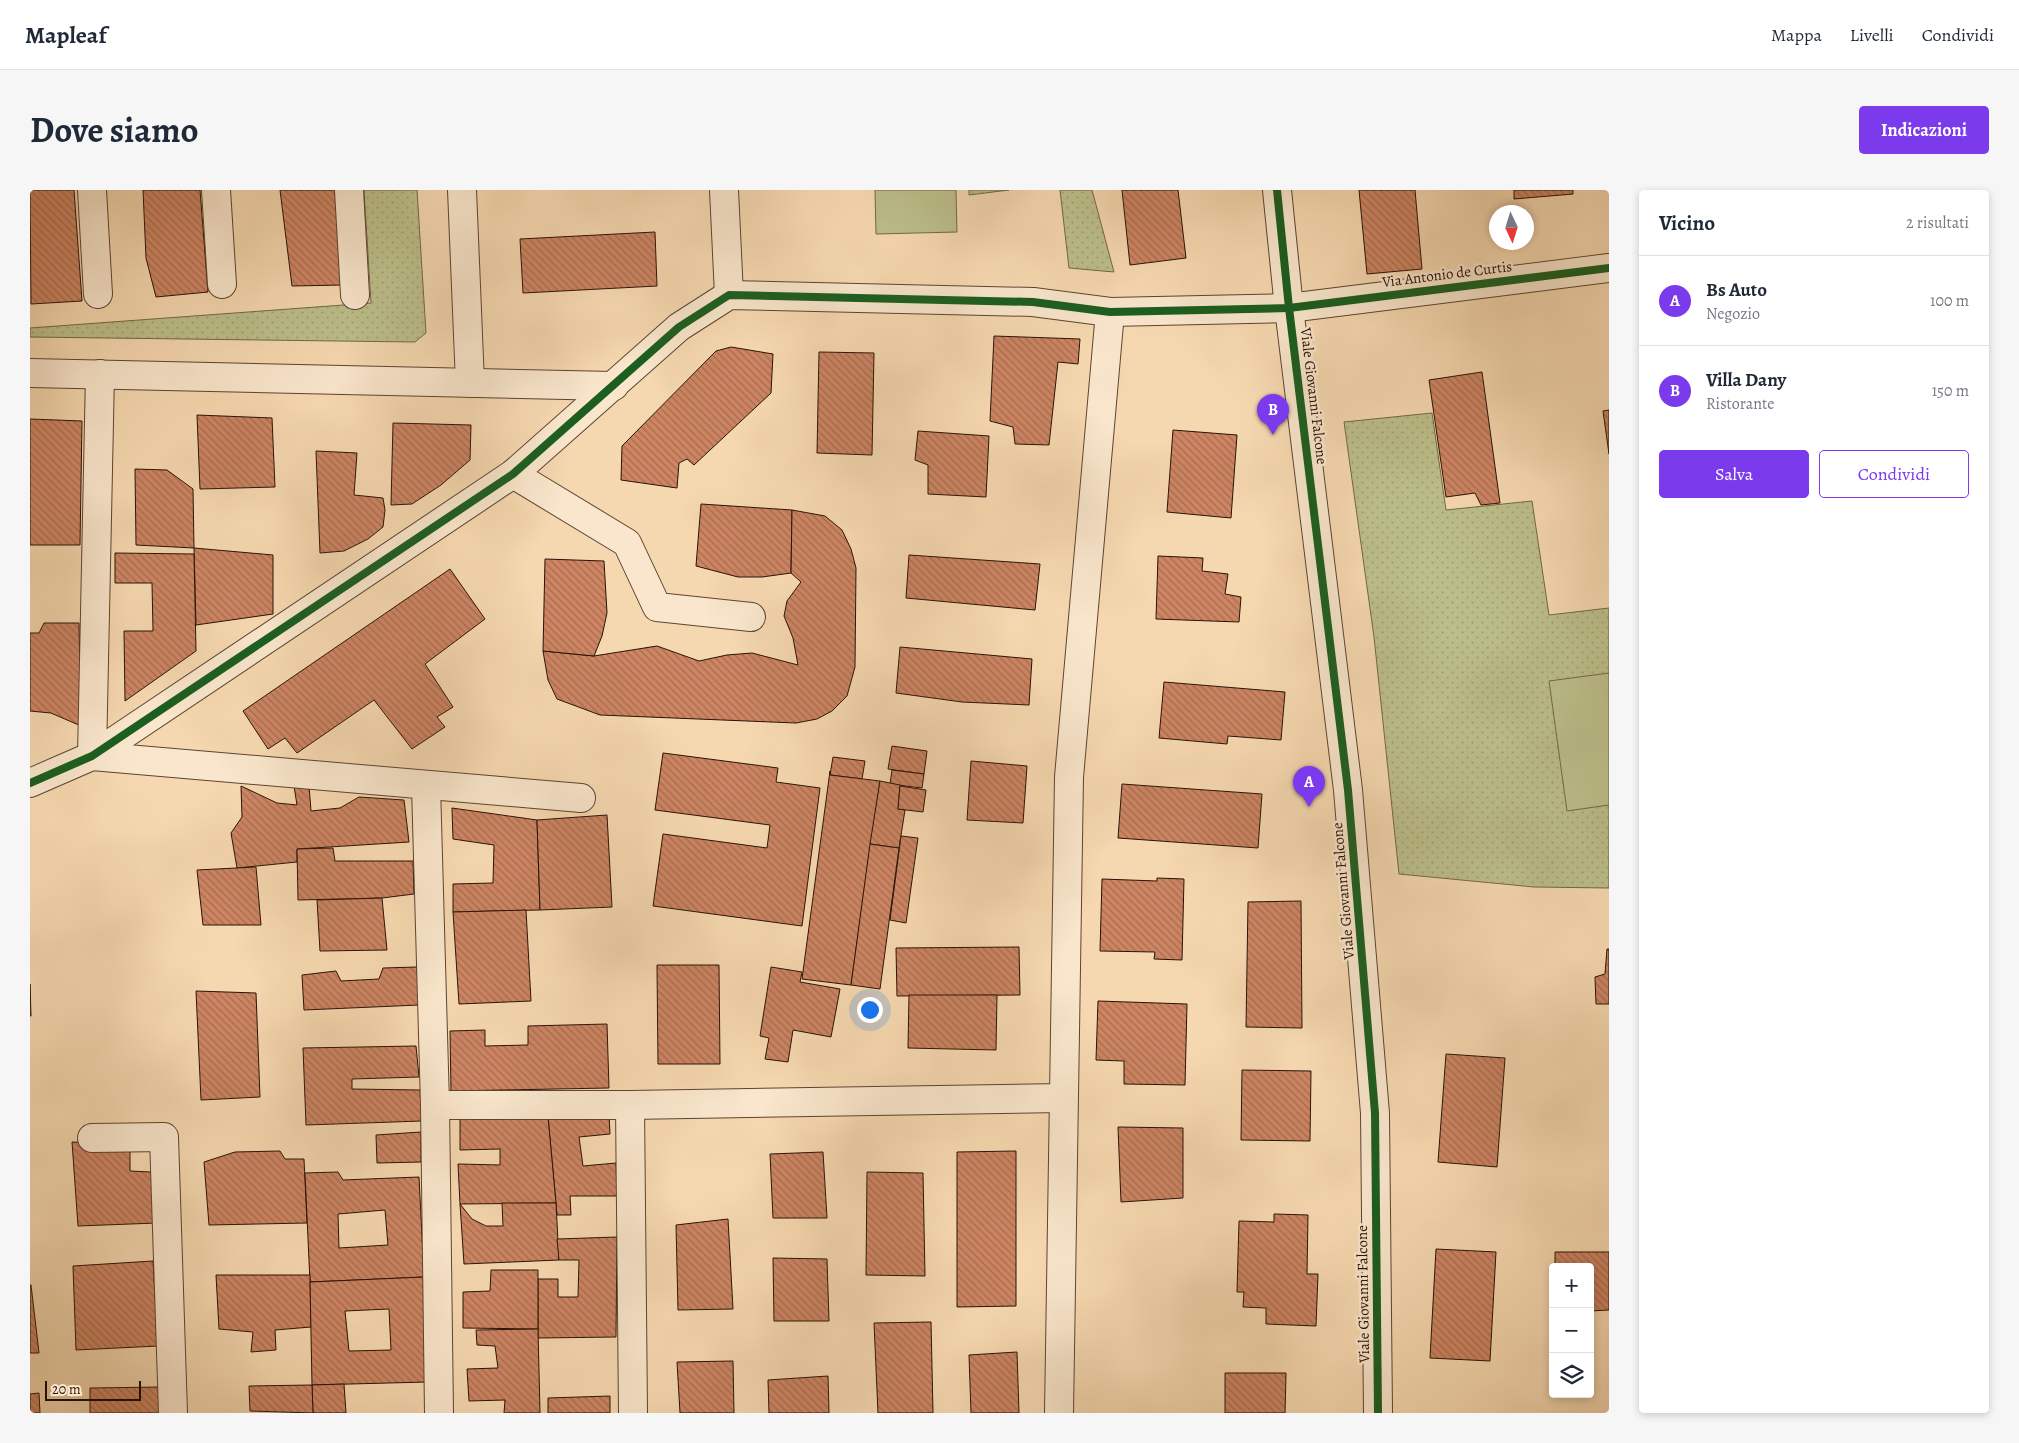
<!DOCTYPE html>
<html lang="it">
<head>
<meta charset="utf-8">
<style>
  :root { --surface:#fff; --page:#f6f6f7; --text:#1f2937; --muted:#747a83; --line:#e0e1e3; --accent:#7c3aed }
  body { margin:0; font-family:Alegreya,serif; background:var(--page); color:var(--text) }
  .controls { position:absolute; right:15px; bottom:15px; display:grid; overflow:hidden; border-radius:5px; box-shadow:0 2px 8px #0003 }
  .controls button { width:45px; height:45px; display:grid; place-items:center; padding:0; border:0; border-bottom:1px solid var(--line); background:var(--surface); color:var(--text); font:25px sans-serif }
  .compass { position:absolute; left:1459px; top:15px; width:45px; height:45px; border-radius:50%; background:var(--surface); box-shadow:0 2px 8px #0003; rotate:176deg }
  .scale { position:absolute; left:15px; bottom:12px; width:96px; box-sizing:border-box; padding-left:5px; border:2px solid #2a1206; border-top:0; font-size:14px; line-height:18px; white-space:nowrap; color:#2a1206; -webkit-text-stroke:4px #f9e6cc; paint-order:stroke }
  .you { position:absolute; left:839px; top:819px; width:18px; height:18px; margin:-12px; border:4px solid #fff; border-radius:50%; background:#1a73e8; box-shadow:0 0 0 8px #1a73e833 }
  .badge { display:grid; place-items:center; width:32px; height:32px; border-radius:50%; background:var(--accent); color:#fff; font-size:16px; font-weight:700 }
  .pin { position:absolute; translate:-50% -41px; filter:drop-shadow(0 1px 2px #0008) }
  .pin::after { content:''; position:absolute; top:26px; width:18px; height:15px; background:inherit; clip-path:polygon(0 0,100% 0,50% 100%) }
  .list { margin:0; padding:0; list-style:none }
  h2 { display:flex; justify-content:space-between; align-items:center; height:65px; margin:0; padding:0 20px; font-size:21px }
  h2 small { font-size:16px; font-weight:400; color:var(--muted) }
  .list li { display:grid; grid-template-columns:32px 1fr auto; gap:15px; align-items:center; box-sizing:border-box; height:90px; padding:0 20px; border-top:1px solid var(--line) }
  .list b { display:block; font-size:19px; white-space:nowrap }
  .list p { margin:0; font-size:16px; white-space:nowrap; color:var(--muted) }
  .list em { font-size:16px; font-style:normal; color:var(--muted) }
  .actions { display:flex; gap:10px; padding:15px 20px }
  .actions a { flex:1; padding:11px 0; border:1px solid var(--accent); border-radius:5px; text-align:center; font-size:18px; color:var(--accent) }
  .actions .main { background:var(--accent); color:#fff }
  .icon { flex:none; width:28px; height:28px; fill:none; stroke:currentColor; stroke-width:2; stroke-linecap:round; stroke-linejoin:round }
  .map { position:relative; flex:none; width:1579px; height:1223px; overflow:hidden; border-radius:5px }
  header { display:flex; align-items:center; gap:30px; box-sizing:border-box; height:70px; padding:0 25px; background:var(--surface); border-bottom:1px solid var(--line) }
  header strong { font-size:24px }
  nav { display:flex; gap:28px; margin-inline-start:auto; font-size:18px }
  .intro { display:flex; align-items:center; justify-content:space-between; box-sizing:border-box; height:120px; padding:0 30px }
  h1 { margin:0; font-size:35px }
  .button { padding:12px 22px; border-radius:5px; background:var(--accent); color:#fff; font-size:18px; font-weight:700 }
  main { display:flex; gap:30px; padding:0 30px }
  aside { flex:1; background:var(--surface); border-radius:5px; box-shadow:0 2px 8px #0003 }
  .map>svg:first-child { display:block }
  .grass { fill:url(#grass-dots); stroke:#736848 }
  .pitch { fill:#bcbf8b; stroke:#736848 }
  .building { fill:url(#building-back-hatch); stroke:#2a1206; fill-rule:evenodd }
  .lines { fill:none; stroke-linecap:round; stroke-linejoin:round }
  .minor-casing { stroke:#5d4430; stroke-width:30 }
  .minor { stroke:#f9e6cc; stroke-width:28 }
  .cycleway-casing { stroke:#f9e6cc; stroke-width:11 }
  .cycleway { stroke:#1b5e20; stroke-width:8 }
  .labels { text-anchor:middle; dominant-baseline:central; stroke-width:5; stroke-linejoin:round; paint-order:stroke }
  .street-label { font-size:15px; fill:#2a1206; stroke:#f9e6cc }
</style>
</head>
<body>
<header>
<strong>Mapleaf</strong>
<nav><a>Mappa</a><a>Livelli</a><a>Condividi</a></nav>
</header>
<div class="intro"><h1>Dove siamo</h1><a class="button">Indicazioni</a></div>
<main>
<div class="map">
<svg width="1579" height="1223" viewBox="0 0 1579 1223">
  <defs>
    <pattern id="grass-dots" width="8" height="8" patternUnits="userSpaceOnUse" patternTransform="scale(1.25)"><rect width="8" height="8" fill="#bcbf8b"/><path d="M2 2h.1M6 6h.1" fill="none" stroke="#a2a376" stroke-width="1.8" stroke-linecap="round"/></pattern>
    <pattern id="building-back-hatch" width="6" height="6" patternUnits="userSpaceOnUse" patternTransform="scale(1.25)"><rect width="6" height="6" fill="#cd8563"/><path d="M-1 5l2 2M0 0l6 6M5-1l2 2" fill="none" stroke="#a76b50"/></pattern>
  </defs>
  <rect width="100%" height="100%" fill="#f6d8b0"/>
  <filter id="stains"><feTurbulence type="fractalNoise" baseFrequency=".004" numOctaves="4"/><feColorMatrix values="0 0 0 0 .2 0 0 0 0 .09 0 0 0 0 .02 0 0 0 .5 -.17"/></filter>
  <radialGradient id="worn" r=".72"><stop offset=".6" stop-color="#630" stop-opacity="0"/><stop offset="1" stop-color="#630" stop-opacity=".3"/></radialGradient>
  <g class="grass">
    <polygon points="334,0 387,0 396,143 385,152 0,147 0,138 341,113"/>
    <polygon points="939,0 979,0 939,5"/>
    <polygon points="1030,0 1062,0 1084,82 1039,78"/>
    <polygon points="1402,223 1416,320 1502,311 1519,425 1579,418 1579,698 1504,697 1369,684 1344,447 1314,232"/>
  </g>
  <g class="pitch">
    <polygon points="845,0 926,0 927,42 846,44"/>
    <polygon points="1579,483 1579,615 1537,621 1519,491"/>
  </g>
  <g class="building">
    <polygon points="0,0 44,0 52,111 1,114"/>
    <polygon points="113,0 170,0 178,102 126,107 116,68"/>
    <polygon points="250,0 305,0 313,95 262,96"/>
    <polygon points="1092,0 1148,0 1156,68 1100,75"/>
    <polygon points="1329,0 1385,0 1392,79 1337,84"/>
    <polygon points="1484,0 1543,0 1543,4 1484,9"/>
    <polygon points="625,42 627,96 493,103 490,49"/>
    <polygon points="964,146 1050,149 1048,174 1028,172 1019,255 985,254 983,237 960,231"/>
    <polygon points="701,157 743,164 741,203 664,275 657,269 649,273 647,298 591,290 592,256 686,161"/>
    <polygon points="789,162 844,163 842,265 787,263"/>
    <polygon points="1452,182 1470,313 1451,315 1445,303 1416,307 1399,190"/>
    <polygon points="1579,220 1579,264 1573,221"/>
    <polygon points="167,225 242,228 245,297 170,299"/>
    <polygon points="0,229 52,231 50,355 0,355"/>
    <polygon points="363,233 441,235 440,270 411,295 382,314 361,315"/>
    <polygon points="1143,240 1207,245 1201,328 1137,322"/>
    <polygon points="888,241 959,246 956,307 898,304 898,275 885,270"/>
    <polygon points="286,261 327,263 324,305 353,308 355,320 353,337 338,349 314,361 290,363"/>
    <polygon points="105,279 137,280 163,299 164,358 106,355"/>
    <polygon points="671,314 762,320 761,383 732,387 708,387 666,376"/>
    <polygon points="762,320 795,326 812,340 821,359 826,378 825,477 817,506 802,521 787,529 766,533 570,525 527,509 518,490 513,461 564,466 627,456 669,471 697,465 722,463 768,475 763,448 754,426 757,411 771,392 761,383"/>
    <polygon points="164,358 243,365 243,424 166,435"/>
    <polygon points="85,363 164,364 166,461 95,511 94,441 123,441 122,393 85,393"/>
    <polygon points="879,365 1010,374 1005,420 876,408"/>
    <polygon points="1128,366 1173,368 1172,381 1198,384 1195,404 1211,407 1209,432 1126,429"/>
    <polygon points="515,369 574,371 577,423 572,446 564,466 513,461"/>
    <polygon points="420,379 455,429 395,474 423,517 407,527 415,537 382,559 344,510 267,563 255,548 238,559 213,521"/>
    <polygon points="14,433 49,433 51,536 21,523 0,521 0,443 9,443"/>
    <polygon points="870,457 1002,469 999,515 932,512 866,503"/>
    <polygon points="1134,492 1255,502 1251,550 1198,546 1197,554 1129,548"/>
    <polygon points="862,556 897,561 894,584 858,579"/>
    <polygon points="633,563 748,578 746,592 790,598 772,736 623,716 633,644 737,658 740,635 625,620"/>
    <polygon points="803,567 835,571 832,589 800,585"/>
    <polygon points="941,571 997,576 993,633 937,630"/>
    <polygon points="862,580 894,584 892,598 860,594"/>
    <polygon points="800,581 800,585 850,591 821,795 772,789"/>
    <polygon points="850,591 870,595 868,619 875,620 869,658 840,654"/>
    <polygon points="1092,594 1232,604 1228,658 1088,648"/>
    <polygon points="279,595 281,621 310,618 329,607 374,610 379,652 267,659 267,672 207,678 201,643 212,627 211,596 247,613 267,615 264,596"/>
    <polygon points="870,596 896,600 893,622 868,619"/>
    <polygon points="422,618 507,630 510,720 423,722 423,694 463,693 464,655 423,649"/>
    <polygon points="577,625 582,717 510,720 507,630"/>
    <polygon points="871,646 888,648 876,733 860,730"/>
    <polygon points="840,654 869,658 850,799 821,795"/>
    <polygon points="303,658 305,671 383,671 384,704 352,708 268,710 267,659"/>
    <polygon points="226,677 231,735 173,735 167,680"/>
    <polygon points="1127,688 1154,689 1152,770 1124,769 1125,762 1070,761 1072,689 1127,691"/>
    <polygon points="352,708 357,760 290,761 287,710"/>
    <polygon points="1271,711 1272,838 1216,837 1218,712"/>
    <polygon points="496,720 501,811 429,814 423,722"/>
    <polygon points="989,757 990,805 867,806 866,758"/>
    <polygon points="1577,759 1579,759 1579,814 1566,814 1565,787 1575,784"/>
    <polygon points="627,775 689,775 690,874 628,874"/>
    <polygon points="387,777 389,815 274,820 272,785 306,781 311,791 349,789 353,778"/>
    <polygon points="741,777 772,782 770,792 810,799 801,847 763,840 758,872 735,869 739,848 730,846"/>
    <polygon points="0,794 1,826 0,826"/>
    <polygon points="166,801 226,803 230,907 171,910"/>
    <polygon points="879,805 967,805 966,860 878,858"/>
    <polygon points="1068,811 1157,814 1155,895 1094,894 1094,871 1066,870"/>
    <polygon points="577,834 579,898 421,901 420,841 455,840 455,856 498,855 498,836"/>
    <polygon points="386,856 389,887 322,889 322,899 390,900 392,931 276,935 273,858"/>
    <polygon points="1416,864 1475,868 1467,977 1408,972"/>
    <polygon points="1212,880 1281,881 1280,951 1211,950"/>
    <polygon points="579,924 580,944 549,947 553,976 586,973 587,1006 540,1006 541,1025 527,1025 518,927"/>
    <polygon points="518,927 526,1013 430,1014 428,974 470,975 470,959 430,960 430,929"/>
    <polygon points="1088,937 1153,938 1153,1008 1091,1012"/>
    <polygon points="391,942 391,972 347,973 346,945"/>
    <polygon points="42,952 100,954 100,981 121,982 127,1033 48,1036"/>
    <polygon points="250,961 255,969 274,969 277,1033 179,1035 174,972 205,962"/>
    <polygon points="986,961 986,1116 927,1117 927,962"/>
    <polygon points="793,962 797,1028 743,1028 740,964"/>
    <path d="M308 982 313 990 389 987 394 1087 280 1092 275 983ZM355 1020 358 1055 309 1058 308 1024Z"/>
    <polygon points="837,982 893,983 895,1086 836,1085"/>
    <polygon points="472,1013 526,1013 529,1070 434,1074 430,1014 442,1029 456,1036 473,1036"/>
    <polygon points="1244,1024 1278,1025 1277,1084 1288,1084 1286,1136 1236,1134 1236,1118 1213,1117 1214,1102 1207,1102 1209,1031 1244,1032"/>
    <polygon points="698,1029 703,1119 648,1120 646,1035"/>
    <polygon points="587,1047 586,1147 508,1148 508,1089 528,1089 528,1107 548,1107 549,1070 529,1070 527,1049"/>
    <polygon points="1406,1059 1466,1062 1460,1171 1400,1168"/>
    <polygon points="1525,1062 1579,1062 1579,1120 1560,1121 1560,1077 1525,1077"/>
    <polygon points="743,1068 797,1069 799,1131 744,1131"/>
    <polygon points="123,1071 128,1156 46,1160 43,1076"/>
    <polygon points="461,1080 508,1080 508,1139 433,1138 433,1102 460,1101"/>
    <polygon points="186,1085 280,1085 281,1137 245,1140 246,1160 221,1162 223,1142 189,1139"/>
    <path d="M394 1087 397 1192 282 1195 280 1092ZM359 1119 361 1160 319 1161 315 1121Z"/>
    <polygon points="0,1095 1,1095 9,1163 0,1163"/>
    <polygon points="901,1132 903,1223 848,1223 844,1133"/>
    <polygon points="508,1139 510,1223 474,1223 475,1210 439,1211 437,1179 468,1178 465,1156 447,1155 446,1140"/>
    <polygon points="987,1162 989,1223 941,1223 939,1165"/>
    <polygon points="703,1171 704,1223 650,1223 647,1172"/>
    <polygon points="1195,1183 1256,1183 1255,1223 1195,1223"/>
    <polygon points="798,1186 799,1223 739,1223 738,1190"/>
    <polygon points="314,1194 316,1223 283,1223 282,1195"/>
    <polygon points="282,1195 283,1223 220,1221 219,1196"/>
    <polygon points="132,1197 132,1223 60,1223 60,1198"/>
    <polygon points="9,1203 10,1223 0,1223 0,1204"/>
    <polygon points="580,1206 580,1223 518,1223 518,1208"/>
  </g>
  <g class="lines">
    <defs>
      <g id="minor">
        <polyline points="62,0 68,104"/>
        <polyline points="186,0 192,94"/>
        <polyline points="319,0 325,105"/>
        <polyline points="432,0 440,193"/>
        <polyline points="694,0 699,105"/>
        <polyline points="1247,0 1259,118 1318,600 1345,923 1348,1223"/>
        <polyline points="0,183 584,196"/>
        <polyline points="483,284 597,353 627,417 721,427"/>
        <polyline points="62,566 551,608"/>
        <polyline points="62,566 70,184"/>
        <polyline points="0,593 62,566 483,284 649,137 699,105 1003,112 1080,122 1259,118 1579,78"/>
        <polyline points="396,596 405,915 409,1223"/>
        <polyline points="405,915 600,915 1033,908"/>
        <polyline points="600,915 603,1223"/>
        <polyline points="62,948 134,947 143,1223"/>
        <polyline points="1029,1223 1039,587 1080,122"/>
      </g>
    </defs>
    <use href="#minor" class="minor-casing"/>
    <use href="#minor" class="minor"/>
    <defs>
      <g id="cycleway">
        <polyline points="1247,0 1259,118 1318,600 1345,923 1348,1223"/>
        <polyline points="0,593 62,566 483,284 649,137 699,105 1003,112 1080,122 1259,118 1579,78"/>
      </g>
    </defs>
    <use href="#cycleway" class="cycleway-casing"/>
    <use href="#cycleway" class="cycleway"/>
  </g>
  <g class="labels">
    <g class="street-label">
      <text transform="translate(1417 84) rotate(-7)">Via Antonio de Curtis</text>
      <text transform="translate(1284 206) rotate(83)">Viale Giovanni Falcone</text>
      <text transform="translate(1313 701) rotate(-95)">Viale Giovanni Falcone</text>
      <text transform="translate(1333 1104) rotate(-91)">Viale Giovanni Falcone</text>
    </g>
  </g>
  <rect width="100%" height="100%" filter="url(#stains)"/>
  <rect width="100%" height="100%" fill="url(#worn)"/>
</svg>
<div class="controls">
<button>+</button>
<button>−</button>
<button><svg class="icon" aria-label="layers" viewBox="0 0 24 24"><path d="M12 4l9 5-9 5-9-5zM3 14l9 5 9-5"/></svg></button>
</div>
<svg class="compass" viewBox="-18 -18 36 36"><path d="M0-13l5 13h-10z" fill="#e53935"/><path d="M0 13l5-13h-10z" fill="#747a83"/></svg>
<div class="scale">20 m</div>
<div class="you"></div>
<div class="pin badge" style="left:1279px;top:617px">A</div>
<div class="pin badge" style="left:1243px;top:245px">B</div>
</div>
<aside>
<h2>Vicino<small>2 risultati</small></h2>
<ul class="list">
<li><span class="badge">A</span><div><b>Bs Auto</b><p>Negozio</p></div><em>100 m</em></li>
<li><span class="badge">B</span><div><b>Villa Dany</b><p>Ristorante</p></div><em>150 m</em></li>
</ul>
<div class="actions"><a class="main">Salva</a><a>Condividi</a></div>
</aside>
</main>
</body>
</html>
